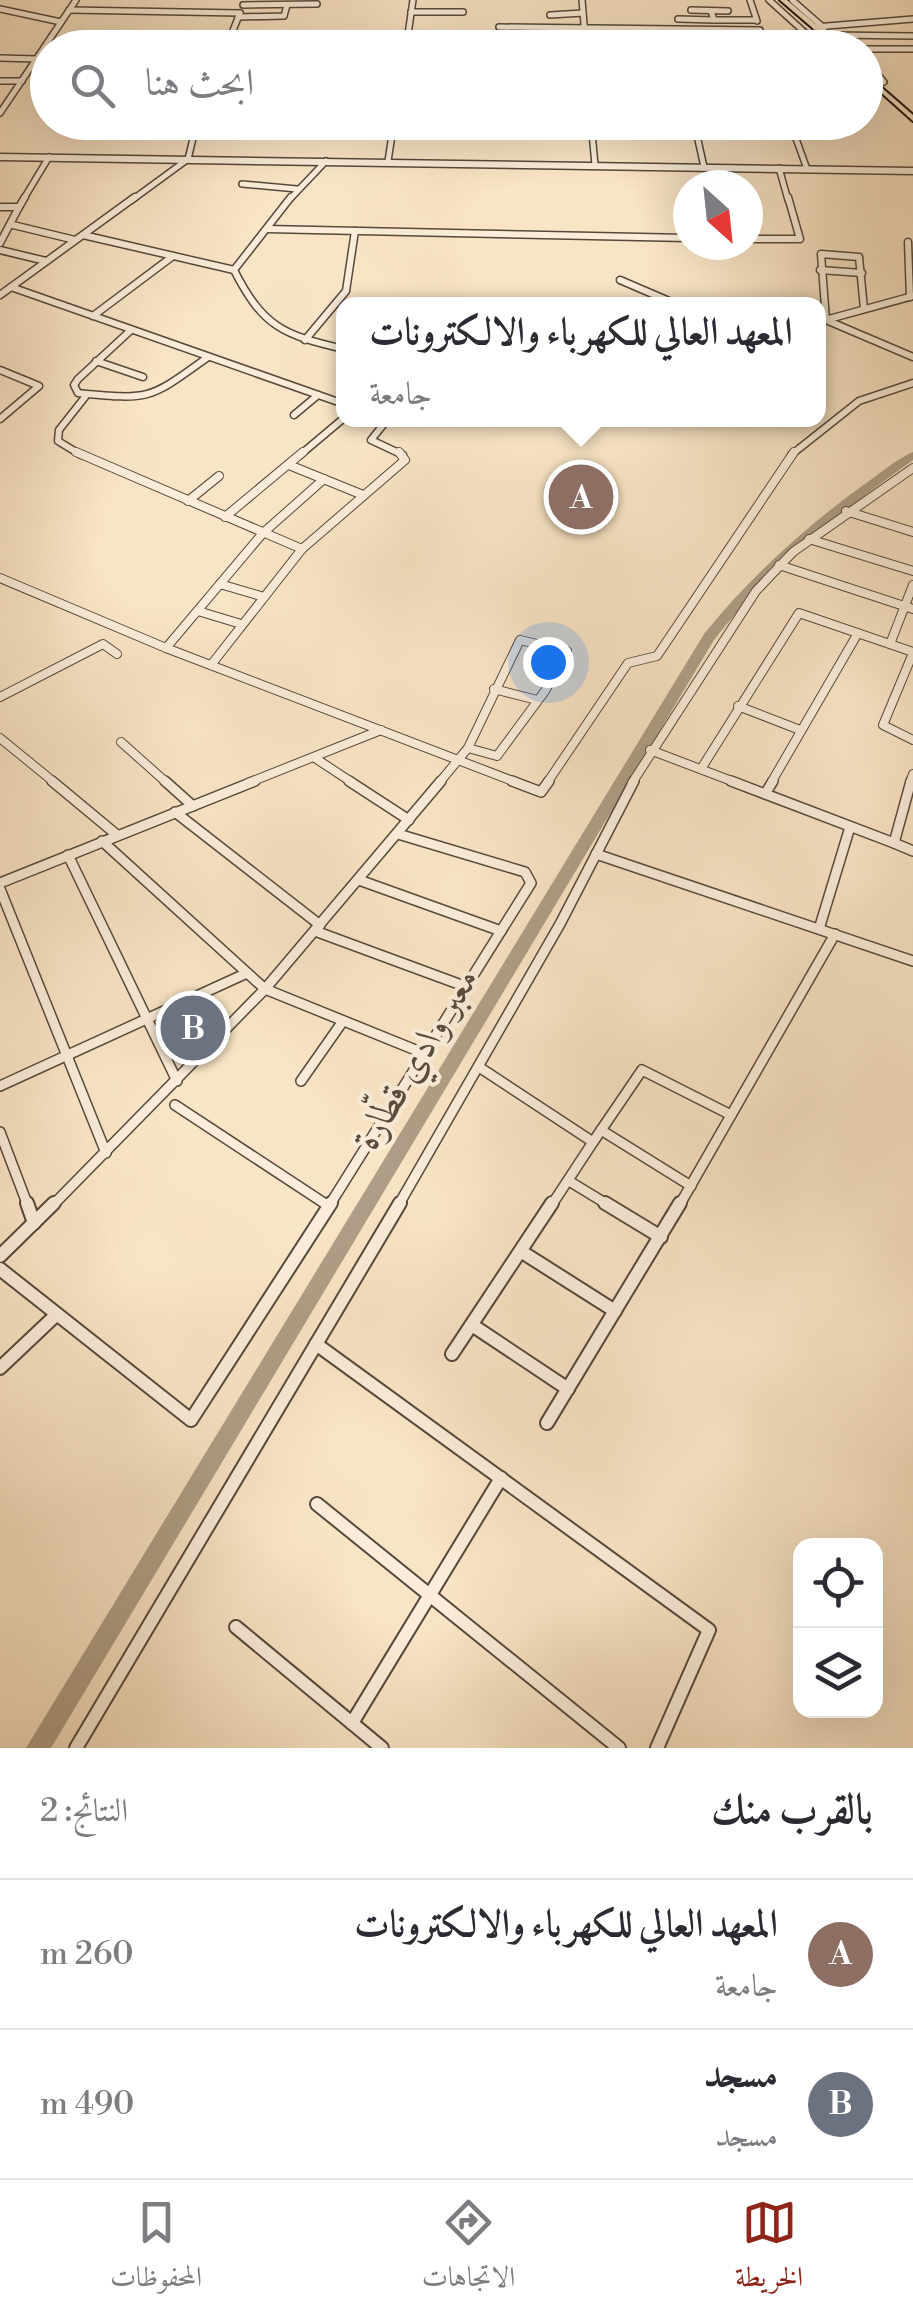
<!DOCTYPE html>
<html lang="ar">
<head>
<meta charset="utf-8">
<style>
  :root { --surface:#fff; --page:#f2f2f3; --text:#2b2b33; --muted:#7c7c81; --line:#e1e1e2; --accent:#8f2418 }
  body { margin:0; font-family:"Libre Bodoni",Amiri,serif; background:var(--page); color:var(--text); direction:rtl }
  .controls { position:absolute; right:30px; bottom:30px; display:grid; overflow:hidden; border-radius:20px; box-shadow:0 10px 40px #0002 }
  .controls button { width:90px; height:90px; display:grid; place-items:center; padding:0; border:0; border-bottom:2px solid var(--line); background:var(--surface); color:var(--text); font:50px sans-serif }
  .compass { position:absolute; left:673px; top:170px; width:90px; height:90px; border-radius:50%; background:var(--surface); box-shadow:0 10px 40px #0002; rotate:153deg }
  .you { position:absolute; left:548px; top:662px; width:35px; height:35px; margin:-25px; border:8px solid #fff; border-radius:50%; background:#1a73e8; box-shadow:0 0 0 15px #1a73e833 }
  .badge { display:grid; place-items:center; width:65px; height:65px; border-radius:50%; background:var(--accent); color:#fff; font-size:32px; font-weight:700 }
  .pin { position:absolute; translate:-50% -50%; border:5px solid #fff; box-shadow:0 2px 10px #0006 }
  .popup { position:absolute; left:336px; top:297px; width:490px; height:130px; box-sizing:border-box; display:grid; place-content:center; border-radius:20px; background:var(--surface); filter:drop-shadow(0 2px 8px #0005); font-size:32px; white-space:nowrap; color:var(--muted) }
  .popup b { font-size:38px; color:var(--text) }
  .popup::after { content:''; position:absolute; left:50%; top:100%; margin-left:-20px; border:20px solid transparent; border-top-color:var(--surface) }
  .list { margin:0; padding:0; list-style:none }
  h2 { display:flex; justify-content:space-between; align-items:center; height:130px; margin:0; padding:0 40px; font-size:42px }
  h2 small { font-size:32px; font-weight:400; color:var(--muted) }
  .list li { display:grid; grid-template-columns:65px 1fr auto; gap:30px; align-items:center; box-sizing:border-box; height:150px; padding:0 40px; border-top:2px solid var(--line) }
  .list b { display:block; font-size:38px; white-space:nowrap }
  .list p { margin:0; font-size:32px; white-space:nowrap; color:var(--muted) }
  .list em { font-size:32px; font-style:normal; color:var(--muted) }
  .icon { flex:none; width:55px; height:55px; fill:none; stroke:currentColor; stroke-width:2; stroke-linecap:round; stroke-linejoin:round }
  .map { position:relative; flex:none; width:913px; height:1748px; overflow:hidden; direction:ltr }
  .search { position:absolute; background:var(--surface); box-shadow:0 10px 40px #0002; left:30px; right:30px; top:30px; height:110px; display:flex; align-items:center; gap:25px; box-sizing:border-box; padding:0 35px; border-radius:55px; color:var(--muted); font-size:38px }
  .sheet { height:430px; background:var(--surface) }
  nav { display:flex; justify-content:space-around; align-items:center; box-sizing:border-box; height:140px; border-top:2px solid var(--line); background:var(--surface); font-size:28px; color:var(--muted) }
  nav a { display:grid; justify-items:center; gap:5px }
  nav .on { color:var(--accent) }
  .map>svg:first-child { display:block }
  .lines { fill:none; stroke-linecap:round; stroke-linejoin:round }
  .river { fill:#af9e86; fill-rule:evenodd }
  .minor-far4-casing { stroke:#56493b; stroke-width:8 }
  .minor-far3-casing { stroke:#56493b; stroke-width:9 }
  .minor-far2-casing { stroke:#56493b; stroke-width:10 }
  .minor-far1-casing { stroke:#56493b; stroke-width:12 }
  .minor-casing { stroke:#56493b; stroke-width:16 }
  .tertiary-casing { stroke:#56493b; stroke-width:9 }
  .trunk-casing { stroke:#20150d; stroke-width:4 }
  .minor-far4 { stroke:#fbedd9; stroke-width:5 }
  .minor-far3 { stroke:#fbedd9; stroke-width:6 }
  .minor-far2 { stroke:#fbedd9; stroke-width:8 }
  .minor-far1 { stroke:#fbedd9; stroke-width:9 }
  .minor { stroke:#fbedd9; stroke-width:12 }
  .tertiary { stroke:#fbedd9; stroke-width:6 }
  .trunk { fill:#f9e4c5; fill-rule:evenodd }
  .labels { text-anchor:middle; dominant-baseline:central; stroke-width:8; stroke-linejoin:round; paint-order:stroke }
  .water-label { font-size:38px; font-style:italic; fill:#594c3d; stroke:#fbedd9 }
</style>
</head>
<body>
<div class="map">
<svg width="913" height="1748" viewBox="0 0 913 1748">
  <rect width="100%" height="100%" fill="#f9e4c5"/>
  <filter id="stains"><feTurbulence type="fractalNoise" baseFrequency=".002" numOctaves="4"/><feColorMatrix values="0 0 0 0 .2 0 0 0 0 .09 0 0 0 0 .02 0 0 0 .5 -.17"/></filter>
  <radialGradient id="worn" r=".72"><stop offset=".6" stop-color="#630" stop-opacity="0"/><stop offset="1" stop-color="#630" stop-opacity=".3"/></radialGradient>
  <g class="lines">
    <path class="river" d="M913 452V460C839 513 770 568 714 640L51 1748H26L704 634C750 577 803 529 862 486 878 475 895 460 913 452Z"/>
    <defs>
      <g id="minor-far4">
        <polyline points="582,0 586,48"/>
        <polyline points="750,0 757,21"/>
        <polyline points="769,0 822,48"/>
        <polyline points="792,0 824,28"/>
        <polyline points="243,5 317,4"/>
        <polyline points="0,9 61,22"/>
        <polyline points="69,10 240,13"/>
        <polyline points="691,10 728,11"/>
        <polyline points="711,11 714,20 756,20"/>
        <polyline points="411,12 463,12"/>
        <polyline points="550,15 583,13"/>
        <polyline points="238,17 284,16 287,5"/>
        <polyline points="678,19 714,20"/>
        <polyline points="499,27 760,30"/>
        <polyline points="815,27 913,19"/>
        <polyline points="832,35 913,36"/>
        <polyline points="407,38 484,39"/>
        <polyline points="503,38 763,40"/>
        <polyline points="846,43 851,48"/>
        <polyline points="226,48 240,13"/>
        <polyline points="406,48 413,0"/>
        <polyline points="866,49 913,49"/>
        <polyline points="0,58 36,59"/>
        <polyline points="866,60 884,82"/>
        <polyline points="0,81 22,81"/>
        <polyline points="0,113 76,0"/>
        <polyline points="591,122 595,165"/>
        <polyline points="790,122 807,169"/>
        <polyline points="696,131 704,167"/>
        <polyline points="388,161 394,122"/>
        <polyline points="779,168 788,200"/>
        <polyline points="242,184 297,189"/>
        <polyline points="23,200 49,157"/>
        <polyline points="132,200 188,159 197,122"/>
        <polyline points="289,200 326,161"/>
      </g>
      <g id="minor-far3">
        <path d="M291 197 234 270C263 327 283 335 344 349"/>
        <polyline points="0,207 19,207 25,197"/>
        <polyline points="13,225 75,240"/>
        <polyline points="267,229 688,238"/>
        <polyline points="83,235 234,270"/>
        <polyline points="748,239 800,239 788,197"/>
        <polyline points="908,242 910,297"/>
        <polyline points="0,243 19,207"/>
        <polyline points="0,250 46,261"/>
        <polyline points="820,270 862,273"/>
        <polyline points="620,280 676,304"/>
        <polyline points="11,287 344,404"/>
        <polyline points="0,295 135,197"/>
        <polyline points="864,309 859,257 821,254 826,320 913,357"/>
        <polyline points="93,316 173,256"/>
        <polyline points="818,322 913,296"/>
        <path d="M131 330 78 379 74 385 78 393C152 400 148 400 208 357"/>
        <polyline points="305,340 346,291 355,231"/>
        <polyline points="96,361 143,377"/>
        <polyline points="0,370 39,386 0,419"/>
        <polyline points="294,415 318,395"/>
        <polyline points="387,420 371,440 403,455"/>
        <polyline points="81,455 58,441 59,430 85,397"/>
        <polyline points="300,455 344,418"/>
        <polyline points="791,455 859,401 913,383"/>
      </g>
      <g id="minor-far2">
        <polyline points="76,452 302,549"/>
        <polyline points="289,465 363,495"/>
        <polyline points="188,501 219,476"/>
        <polyline points="846,511 913,532"/>
        <polyline points="225,517 303,452"/>
        <polyline points="809,539 913,571"/>
        <polyline points="779,565 913,609"/>
        <polyline points="0,578 166,648 518,783"/>
        <polyline points="220,584 264,597"/>
        <polyline points="198,611 241,624"/>
        <polygon points="520,640 567,651 545,691 497,756 468,748"/>
        <polyline points="890,644 913,585"/>
        <polyline points="166,648 263,533 324,479"/>
        <polyline points="913,653 883,725 913,740"/>
        <polyline points="211,665 302,549 405,460 399,452"/>
        <polyline points="494,689 537,700"/>
        <polyline points="0,697 103,644 117,654"/>
        <polyline points="738,706 800,730"/>
        <polyline points="0,738 55,783"/>
        <polyline points="121,742 167,783"/>
        <polyline points="650,750 737,783"/>
        <polyline points="315,758 353,783"/>
        <polyline points="701,769 799,613 913,652"/>
        <polyline points="248,783 381,730"/>
        <polyline points="439,783 468,748"/>
        <polyline points="547,783 628,663 657,656 794,452"/>
        <polyline points="632,783 756,591 793,552 913,468"/>
        <polyline points="771,783 858,633"/>
        <polyline points="910,783 913,774"/>
      </g>
      <g id="minor-far1">
        <polyline points="52,781 117,835"/>
        <polyline points="165,781 193,806"/>
        <polyline points="349,781 409,820"/>
        <polyline points="512,781 541,792 549,781"/>
        <polyline points="731,781 894,843 911,781"/>
        <polyline points="765,794 773,781"/>
        <polyline points="175,812 320,925"/>
        <polyline points="102,841 265,989 423,1053"/>
        <polyline points="894,843 913,851"/>
        <polyline points="596,854 913,961"/>
        <polyline points="68,855 177,1081"/>
        <polyline points="359,880 501,931"/>
        <polyline points="0,883 255,781"/>
        <polyline points="0,889 106,1153"/>
        <polyline points="819,929 850,827"/>
        <polyline points="315,931 464,986"/>
        <polyline points="479,1067 593,1142 551,1206"/>
        <polyline points="301,1081 343,1021"/>
        <polyline points="0,1086 247,973"/>
        <polyline points="175,1105 327,1205"/>
        <polyline points="601,1130 691,1186"/>
        <polyline points="0,1132 28,1206"/>
        <polyline points="593,1142 642,1070 731,1115"/>
        <polyline points="569,1181 610,1206"/>
        <polyline points="52,1206 265,989 441,781"/>
        <polyline points="329,1206 531,883 525,872 398,834"/>
        <polyline points="398,1206 560,924 634,781"/>
        <polyline points="679,1206 835,934"/>
      </g>
      <g id="minor">
        <polyline points="27,1203 34,1223"/>
        <polyline points="605,1203 661,1237"/>
        <polyline points="522,1252 615,1311"/>
        <polyline points="0,1256 54,1203"/>
        <polyline points="0,1269 191,1420 331,1203"/>
        <polyline points="472,1325 568,1389"/>
        <polyline points="316,1344 709,1630 657,1748"/>
        <polyline points="452,1354 552,1203"/>
        <polyline points="0,1368 56,1315"/>
        <polyline points="547,1423 680,1203"/>
        <polyline points="317,1504 619,1748"/>
        <polyline points="236,1627 382,1748"/>
        <polyline points="352,1723 501,1478"/>
        <polyline points="76,1748 400,1203"/>
      </g>
      <polyline id="tertiary" points="0,157 913,171"/>
      <g id="trunk">
        <polygon points="780,0 787,0 844,48 836,48"/>
        <polygon points="866,74 913,115 913,121 866,79"/>
      </g>
    </defs>
    <use href="#minor-far4" class="minor-far4-casing"/>
    <use href="#minor-far3" class="minor-far3-casing"/>
    <use href="#minor-far2" class="minor-far2-casing"/>
    <use href="#minor-far1" class="minor-far1-casing"/>
    <use href="#minor" class="minor-casing"/>
    <use href="#tertiary" class="tertiary-casing"/>
    <use href="#trunk" class="trunk-casing"/>
    <use href="#minor-far4" class="minor-far4"/>
    <use href="#minor-far3" class="minor-far3"/>
    <use href="#minor-far2" class="minor-far2"/>
    <use href="#minor-far1" class="minor-far1"/>
    <use href="#minor" class="minor"/>
    <use href="#tertiary" class="tertiary"/>
    <use href="#trunk" class="trunk"/>
  </g>
  <g class="labels">
    <g class="water-label">
      <text transform="translate(417 1058) rotate(-59)">معبر وادي قطّارة</text>
    </g>
  </g>
  <rect width="100%" height="100%" filter="url(#stains)"/>
  <rect width="100%" height="100%" fill="url(#worn)"/>
</svg>
<div class="controls">
<button><svg class="icon" aria-label="locate" viewBox="0 0 24 24"><circle cx="12" cy="12" r="6"/><path d="M12 2v4M12 18v4M2 12h4M18 12h4"/></svg></button>
<button><svg class="icon" aria-label="layers" viewBox="0 0 24 24"><path d="M12 4l9 5-9 5-9-5zM3 14l9 5 9-5"/></svg></button>
</div>
<svg class="compass" viewBox="-18 -18 36 36"><path d="M0-13l5 13h-10z" fill="#e53935"/><path d="M0 13l5-13h-10z" fill="#7c7c81"/></svg>
<div class="you"></div>
<div class="pin badge" style="left:581px;top:497px;background:#8d6e63">A</div>
<div class="popup"><b>المعهد العالي للكهرباء والالكترونات</b>جامعة</div>
<div class="pin badge" style="left:193px;top:1028px;background:#6b7280">B</div>
<div class="search"><svg class="icon" aria-label="search" viewBox="0 0 24 24"><circle cx="10" cy="10" r="6"/><path d="M15 15l6 6"/></svg>ابحث هنا</div>
</div>
<section class="sheet">
<h2>بالقرب منك<small>النتائج: 2</small></h2>
<ul class="list">
<li><span class="badge" style="background:#8d6e63">A</span><div><b>المعهد العالي للكهرباء والالكترونات</b><p>جامعة</p></div><em>260 m</em></li>
<li><span class="badge" style="background:#6b7280">B</span><div><b>مسجد</b><p>مسجد</p></div><em>490 m</em></li>
</ul>
</section>
<nav>
<a class="on"><svg class="icon" aria-label="map" viewBox="0 0 24 24"><path d="M3 6l6-2 6 2 6-2v14l-6 2-6-2-6 2zM9 4v14M15 6v14"/></svg>الخريطة</a>
<a><svg class="icon" aria-label="directions" viewBox="0 0 24 24"><path d="M12 3l9 9-9 9-9-9zM9 14v-3h6M13 9l2 2-2 2"/></svg>الاتجاهات</a>
<a><svg class="icon" aria-label="saved" viewBox="0 0 24 24"><path d="M7 4h10v16l-5-4-5 4z"/></svg>المحفوظات</a>
</nav>
</body>
</html>
